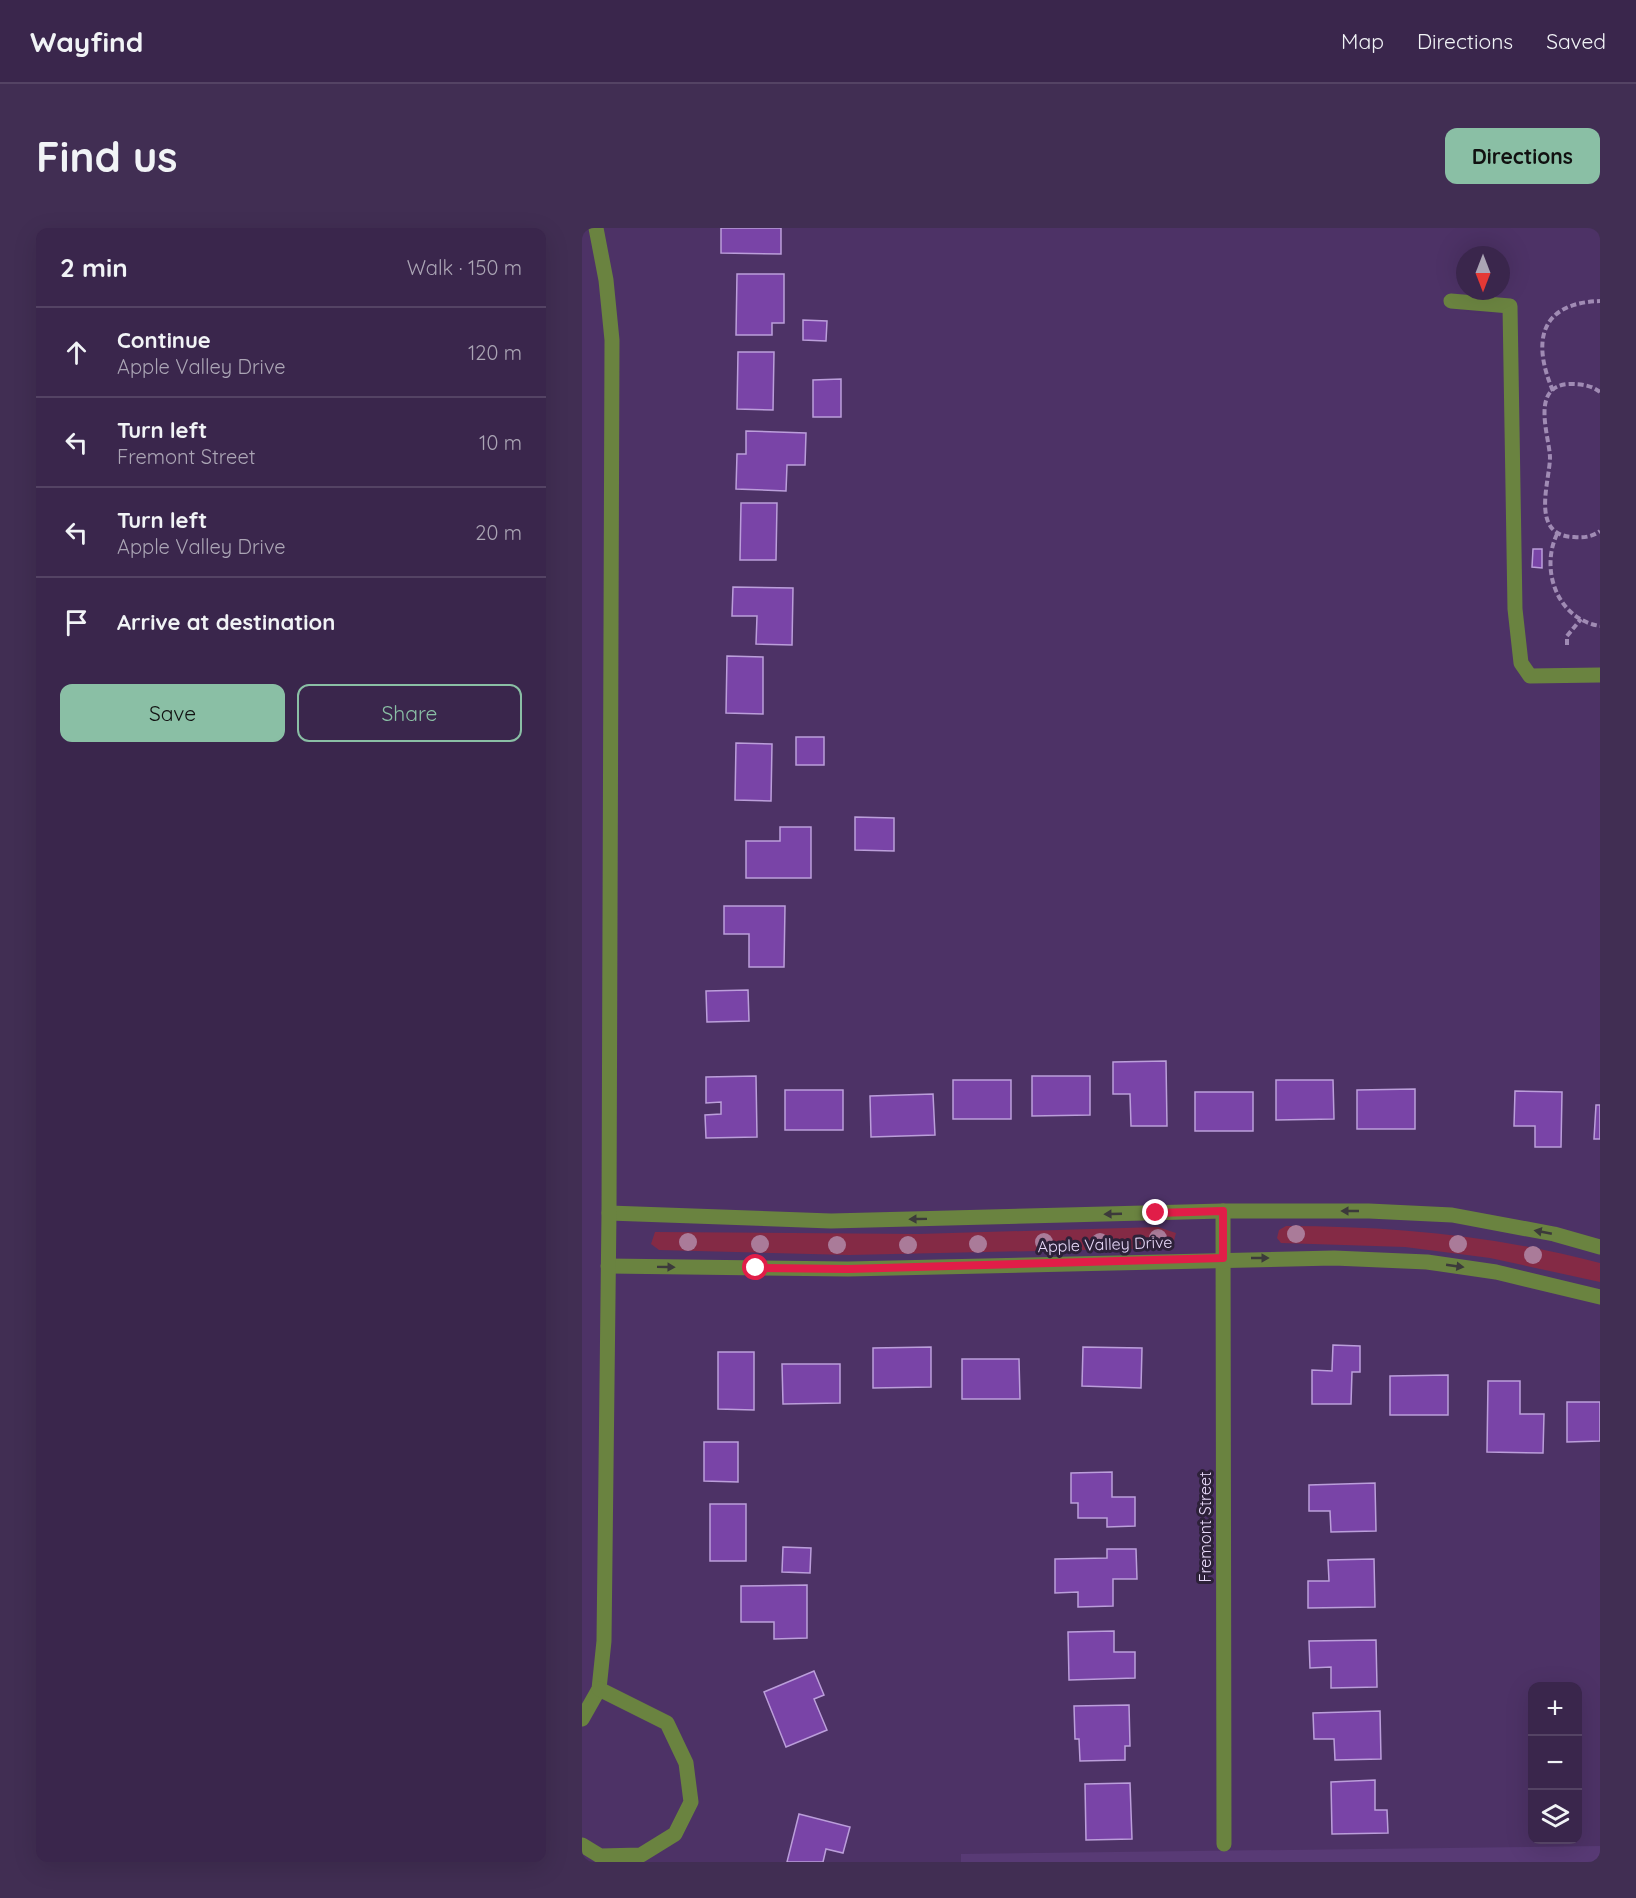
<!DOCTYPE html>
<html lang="en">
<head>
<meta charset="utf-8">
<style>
  :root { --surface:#3a264c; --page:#412e53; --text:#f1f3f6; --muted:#aba5b5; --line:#544364; --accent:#8abfa5 }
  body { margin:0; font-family:Quicksand,sans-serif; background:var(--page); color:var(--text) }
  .controls { position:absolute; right:18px; bottom:18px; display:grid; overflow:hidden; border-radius:12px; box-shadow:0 6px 24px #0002 }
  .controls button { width:54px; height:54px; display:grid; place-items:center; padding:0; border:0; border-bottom:2px solid var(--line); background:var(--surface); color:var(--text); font:30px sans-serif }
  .compass { position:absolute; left:874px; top:18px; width:54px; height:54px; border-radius:50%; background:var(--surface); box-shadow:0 6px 24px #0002; rotate:180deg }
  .stop { position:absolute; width:18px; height:18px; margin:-14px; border:4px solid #e11d48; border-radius:50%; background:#fff }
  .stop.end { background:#e11d48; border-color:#fff; box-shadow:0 2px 6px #0008 }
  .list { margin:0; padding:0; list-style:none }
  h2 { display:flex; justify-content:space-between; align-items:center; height:78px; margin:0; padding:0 24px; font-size:26px }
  h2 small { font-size:20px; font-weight:400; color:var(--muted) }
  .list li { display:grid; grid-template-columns:39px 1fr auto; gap:18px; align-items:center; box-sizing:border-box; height:90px; padding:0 24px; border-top:2px solid var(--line) }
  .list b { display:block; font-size:22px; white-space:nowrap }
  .list p { margin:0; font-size:20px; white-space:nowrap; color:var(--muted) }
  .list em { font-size:20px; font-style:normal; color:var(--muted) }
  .actions { display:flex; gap:12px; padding:18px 24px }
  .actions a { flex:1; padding:14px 0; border:2px solid var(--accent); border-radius:12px; text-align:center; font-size:21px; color:var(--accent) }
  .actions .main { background:var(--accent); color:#111 }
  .icon { flex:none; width:33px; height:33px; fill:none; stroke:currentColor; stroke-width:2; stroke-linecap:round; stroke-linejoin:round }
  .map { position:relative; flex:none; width:1018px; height:1634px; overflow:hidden; border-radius:12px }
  header { display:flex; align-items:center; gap:36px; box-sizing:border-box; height:84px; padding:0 30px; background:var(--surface); border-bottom:2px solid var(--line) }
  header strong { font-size:28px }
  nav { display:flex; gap:33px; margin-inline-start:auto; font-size:21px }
  .intro { display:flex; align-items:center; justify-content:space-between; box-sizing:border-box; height:144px; padding:0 36px }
  h1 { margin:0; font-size:42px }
  .button { padding:15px 27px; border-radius:12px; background:var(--accent); color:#111; font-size:21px; font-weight:700 }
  main { display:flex; gap:36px; padding:0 36px }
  aside { flex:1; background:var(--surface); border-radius:12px; box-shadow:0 6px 24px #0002 }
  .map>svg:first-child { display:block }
  .built { fill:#583a75 }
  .green { fill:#842a45 }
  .building { fill:#7944a7; stroke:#bb9eda; stroke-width:1.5 }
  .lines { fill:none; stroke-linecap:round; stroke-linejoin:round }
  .path { stroke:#a08bb4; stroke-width:4; stroke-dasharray:6 3; stroke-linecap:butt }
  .minor { stroke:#6a8340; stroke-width:15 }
  .tree { fill:#aa7b99 }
  .oneway { fill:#3c3a3b }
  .route { stroke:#e11d48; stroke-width:8 }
  .labels { text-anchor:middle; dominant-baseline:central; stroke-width:6; stroke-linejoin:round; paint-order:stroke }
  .street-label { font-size:16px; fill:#e9dafa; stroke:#2d2139 }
</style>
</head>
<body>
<header>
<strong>Wayfind</strong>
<nav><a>Map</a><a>Directions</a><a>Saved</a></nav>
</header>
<div class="intro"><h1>Find us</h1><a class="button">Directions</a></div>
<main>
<aside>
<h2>2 min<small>Walk · 150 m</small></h2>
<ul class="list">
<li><svg class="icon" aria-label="ahead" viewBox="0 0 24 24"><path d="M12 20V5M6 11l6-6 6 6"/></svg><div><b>Continue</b><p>Apple Valley Drive</p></div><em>120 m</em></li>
<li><svg class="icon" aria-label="left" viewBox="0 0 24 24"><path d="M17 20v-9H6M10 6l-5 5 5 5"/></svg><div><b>Turn left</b><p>Fremont Street</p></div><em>10 m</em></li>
<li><svg class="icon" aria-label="left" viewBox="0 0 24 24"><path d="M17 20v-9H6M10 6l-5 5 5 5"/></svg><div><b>Turn left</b><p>Apple Valley Drive</p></div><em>20 m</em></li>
<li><svg class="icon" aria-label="arrive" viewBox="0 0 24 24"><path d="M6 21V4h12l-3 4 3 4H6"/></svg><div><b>Arrive at destination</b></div></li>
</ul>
<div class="actions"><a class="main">Save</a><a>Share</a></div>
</aside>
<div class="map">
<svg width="1018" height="1634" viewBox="0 0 1018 1634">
  <rect width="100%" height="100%" fill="#4d3266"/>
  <polygon class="built" points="1018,1618 1018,1634 379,1634 379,1626"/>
  <g class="green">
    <path d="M704 998C811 998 915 1008 1018 1035V1054L908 1030 823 1019 699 1015 695 1010 697 1002Z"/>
    <polygon points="576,999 594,1005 590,1020 267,1027 77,1022 69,1016 73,1004 336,1006"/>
  </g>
  <g class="building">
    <polygon points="139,0 199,0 199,26 139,25"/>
    <polygon points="155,46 202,46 202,95 190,95 190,107 154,107"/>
    <polygon points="221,92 245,93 244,113 221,112"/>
    <polygon points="156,124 192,124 191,182 155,181"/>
    <polygon points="259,151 259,189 231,189 231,152"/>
    <polygon points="164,203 224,205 223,237 205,237 204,263 154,261 155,226 164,226"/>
    <polygon points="159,275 195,275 194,332 158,332"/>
    <polygon points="951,321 960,321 960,340 950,339"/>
    <polygon points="151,359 211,360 210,417 174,416 175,388 150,388"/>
    <polygon points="145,428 181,429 181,486 144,485"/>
    <rect x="214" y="509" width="28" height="28"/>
    <polygon points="154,515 190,516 189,573 153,572"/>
    <polygon points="273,589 312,590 312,623 273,622"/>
    <polygon points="198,599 229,599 229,650 164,650 164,613 198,613"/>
    <polygon points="142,678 203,678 202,739 167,739 167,706 142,706"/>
    <polygon points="166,762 167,793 125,794 124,763"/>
    <polygon points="584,833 585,898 549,898 548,866 531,866 531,834"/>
    <polygon points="174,848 175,909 124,910 123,887 139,886 139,874 124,875 124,849"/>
    <polygon points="450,848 508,848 508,887 450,888"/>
    <rect x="371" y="852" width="58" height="39"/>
    <polygon points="694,852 751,852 752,891 694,892"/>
    <polygon points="833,861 833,901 775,901 775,862"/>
    <rect x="203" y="862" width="58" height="40"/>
    <polygon points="933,863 980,864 979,919 953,919 953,898 932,898"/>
    <rect x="613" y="864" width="58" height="39"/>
    <polygon points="351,866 353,907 289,909 288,868"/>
    <polygon points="1014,877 1018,877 1018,911 1012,911"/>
    <polygon points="751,1117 778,1118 778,1144 770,1144 769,1176 730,1176 730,1142 750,1143"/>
    <polygon points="349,1119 349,1159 291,1160 291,1120"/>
    <polygon points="501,1119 560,1120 559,1160 500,1158"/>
    <polygon points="136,1124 172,1124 172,1182 136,1181"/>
    <polygon points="380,1131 437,1131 438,1171 380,1171"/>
    <polygon points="200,1136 258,1136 258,1175 201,1176"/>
    <polygon points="866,1147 866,1187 808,1187 808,1148"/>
    <polygon points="906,1153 938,1153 938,1186 962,1186 961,1225 905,1224"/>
    <polygon points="985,1174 1018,1174 1018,1213 985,1214"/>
    <polygon points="122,1214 156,1214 156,1254 122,1253"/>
    <polygon points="530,1244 530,1269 553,1269 553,1298 525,1299 525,1290 496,1290 496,1275 489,1275 489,1245"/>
    <polygon points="793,1255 794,1303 749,1304 748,1283 727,1283 727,1257"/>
    <rect x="128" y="1276" width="36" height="57"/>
    <polygon points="201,1319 229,1320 228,1345 200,1344"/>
    <polygon points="525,1321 554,1321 555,1351 531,1351 531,1378 496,1379 496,1364 473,1365 473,1331 525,1330"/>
    <polygon points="792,1331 793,1379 726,1380 726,1353 747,1353 746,1332"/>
    <polygon points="225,1357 225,1410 192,1411 192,1394 159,1394 159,1358"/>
    <polygon points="532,1403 532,1424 553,1424 553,1450 487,1452 486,1404"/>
    <polygon points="794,1412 795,1459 749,1460 749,1439 728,1440 727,1413"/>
    <polygon points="232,1443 242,1467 232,1471 245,1502 204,1519 182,1464"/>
    <polygon points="547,1477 548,1518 543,1518 543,1532 498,1533 497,1511 493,1511 492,1478"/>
    <polygon points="798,1483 799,1531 753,1532 752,1511 732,1511 731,1485"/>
    <polygon points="793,1552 793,1582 805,1582 806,1605 750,1606 749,1554"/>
    <polygon points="548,1555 550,1611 504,1612 503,1556"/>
    <polygon points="217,1586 268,1599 261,1625 244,1621 241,1634 205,1634"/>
  </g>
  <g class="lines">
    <g class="path">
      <path d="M971 163C950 114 957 75 1018 73"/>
      <path d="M1018 164C1009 157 999 156 987 156 948 158 967 207 968 229 968 253 947 308 992 309 1001 310 1010 309 1018 303"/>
      <path d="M975 306C958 342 975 391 1018 398"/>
      <polyline points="985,417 985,408 999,391"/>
    </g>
    <g class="minor">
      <polyline points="869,73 928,78 933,381 939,435 948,448 1018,447"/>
      <polyline points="641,983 642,1616"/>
      <polyline points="27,985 249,993 641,983 787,983 870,987 972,1006 1018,1019"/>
      <polyline points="26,1038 266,1041 752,1030 845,1034 914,1044 1018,1069"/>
      <polyline points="0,1491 17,1461 22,1413 27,985 30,112 24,52 14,0"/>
      <polyline points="0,1617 18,1628 59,1627 93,1606 109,1574 104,1535 85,1495 17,1461"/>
    </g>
  </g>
  <g class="tree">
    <circle cx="714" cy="1006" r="9"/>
    <circle cx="576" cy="1010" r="9"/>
    <circle cx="106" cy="1014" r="9"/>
    <circle cx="462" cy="1014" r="9"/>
    <circle cx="518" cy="1014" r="9"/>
    <circle cx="178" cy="1016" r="9"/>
    <circle cx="396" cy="1016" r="9"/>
    <circle cx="876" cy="1016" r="9"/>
    <circle cx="255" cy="1017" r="9"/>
    <circle cx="326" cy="1017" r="9"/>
    <circle cx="951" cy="1027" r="9"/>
  </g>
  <defs><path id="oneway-solid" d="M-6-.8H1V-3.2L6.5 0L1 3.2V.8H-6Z" transform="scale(1.5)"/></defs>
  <g class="oneway">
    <use href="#oneway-solid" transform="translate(768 983) rotate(180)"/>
    <use href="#oneway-solid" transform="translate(531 986) rotate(178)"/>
    <use href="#oneway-solid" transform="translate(336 991) rotate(179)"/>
    <use href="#oneway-solid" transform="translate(961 1004) rotate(-169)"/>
    <use href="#oneway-solid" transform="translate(678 1030)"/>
    <use href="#oneway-solid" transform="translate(873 1038) rotate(8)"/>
    <use href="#oneway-solid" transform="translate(84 1039) rotate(1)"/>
  </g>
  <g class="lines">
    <polyline class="route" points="174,1040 266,1041 641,1030 641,983 574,985"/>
  </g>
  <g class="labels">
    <g class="street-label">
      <text transform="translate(523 1016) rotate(-2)">Apple Valley Drive</text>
      <text transform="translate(623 1299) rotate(-90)">Fremont Street</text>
    </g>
  </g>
</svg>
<div class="controls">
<button>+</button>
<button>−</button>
<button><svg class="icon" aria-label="layers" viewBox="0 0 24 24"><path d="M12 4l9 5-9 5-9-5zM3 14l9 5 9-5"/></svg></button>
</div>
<svg class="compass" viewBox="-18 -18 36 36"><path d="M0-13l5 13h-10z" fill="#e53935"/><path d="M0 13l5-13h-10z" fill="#aba5b5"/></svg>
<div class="stop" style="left:174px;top:1040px"></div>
<div class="stop end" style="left:574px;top:985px"></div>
</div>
</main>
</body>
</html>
